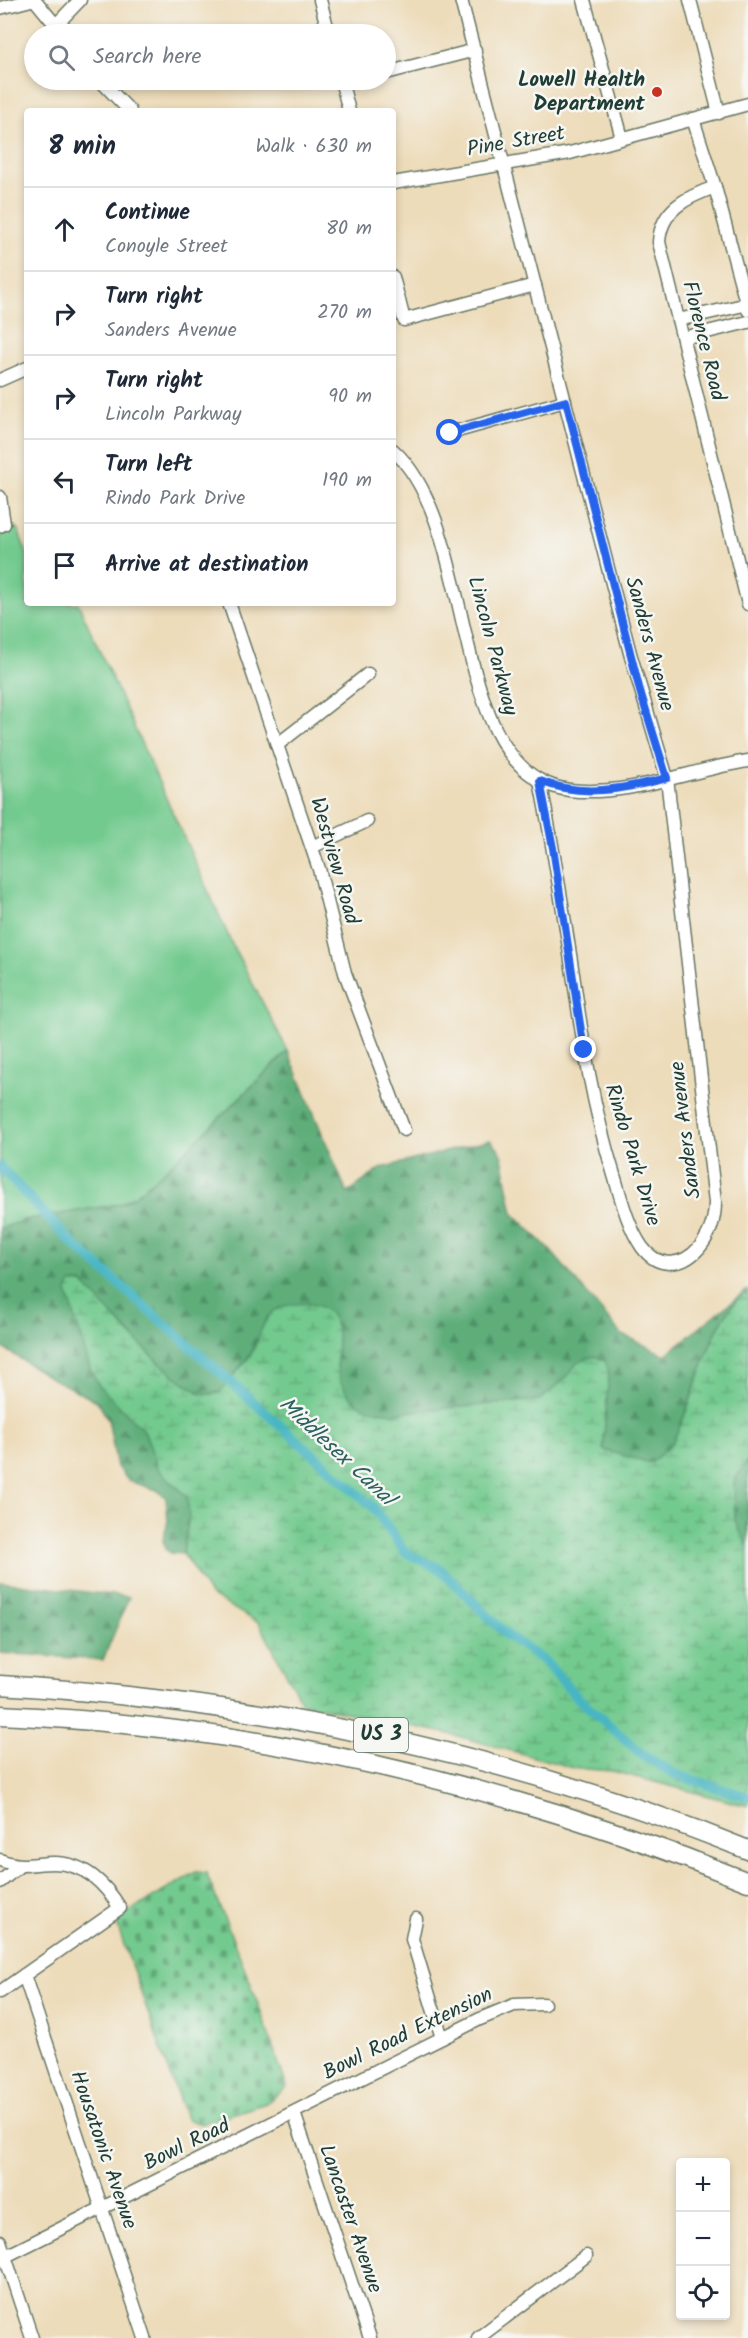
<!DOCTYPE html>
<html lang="en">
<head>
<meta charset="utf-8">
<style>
  :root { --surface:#fff; --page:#f6f6f7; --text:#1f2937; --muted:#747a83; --line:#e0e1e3 }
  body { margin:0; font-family:Kalam,sans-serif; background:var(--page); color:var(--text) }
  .controls { position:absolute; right:18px; bottom:18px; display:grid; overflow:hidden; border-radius:6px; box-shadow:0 3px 9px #0003 }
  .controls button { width:54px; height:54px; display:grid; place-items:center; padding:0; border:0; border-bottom:2px solid var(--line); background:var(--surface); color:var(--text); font:30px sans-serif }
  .stop { position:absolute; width:18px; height:18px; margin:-14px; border:4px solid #2563eb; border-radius:50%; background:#fff }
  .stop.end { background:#2563eb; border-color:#fff; box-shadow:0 2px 6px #0008 }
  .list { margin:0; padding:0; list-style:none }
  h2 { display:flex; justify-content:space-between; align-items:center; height:78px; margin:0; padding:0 24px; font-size:26px }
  h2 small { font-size:20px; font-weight:400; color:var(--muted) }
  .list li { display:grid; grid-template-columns:39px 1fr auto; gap:18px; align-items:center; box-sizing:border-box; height:84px; padding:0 24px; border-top:2px solid var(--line) }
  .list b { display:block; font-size:22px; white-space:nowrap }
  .list p { margin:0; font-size:20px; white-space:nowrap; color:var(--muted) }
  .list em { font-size:20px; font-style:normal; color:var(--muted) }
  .icon { flex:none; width:33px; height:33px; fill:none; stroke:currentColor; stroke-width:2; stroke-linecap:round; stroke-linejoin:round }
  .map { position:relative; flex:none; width:748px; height:2338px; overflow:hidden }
  .search { position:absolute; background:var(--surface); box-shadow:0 3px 9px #0003; left:24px; top:24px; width:372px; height:66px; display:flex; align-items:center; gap:15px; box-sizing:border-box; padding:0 21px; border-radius:33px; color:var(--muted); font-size:22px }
  .panel { position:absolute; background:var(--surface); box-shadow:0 3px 9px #0003; left:24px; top:108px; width:372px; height:498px; border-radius:6px }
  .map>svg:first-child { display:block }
  .green { fill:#73ca8f; stroke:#498462; stroke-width:1.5 }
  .forest { fill:url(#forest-firs); stroke:#3e7657; stroke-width:1.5 }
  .wetland { fill:url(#wetland-marsh); stroke:#498462; stroke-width:1.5 }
  .cemetery { fill:url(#cemetery-stones); stroke:#498462; stroke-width:1.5 }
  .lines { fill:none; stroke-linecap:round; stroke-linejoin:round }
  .stream { stroke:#47b5c2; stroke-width:3 }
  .canal { stroke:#47b5c2; stroke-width:10 }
  .minor-casing { stroke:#677563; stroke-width:15 }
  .highway-casing { stroke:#677563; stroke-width:21 }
  .minor { stroke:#fff; stroke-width:12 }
  .highway { stroke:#fff; stroke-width:18 }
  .route { stroke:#2563eb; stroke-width:8 }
  .poi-dot { fill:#c8321e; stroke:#f6f6f2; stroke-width:2 }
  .labels { text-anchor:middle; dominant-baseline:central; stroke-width:5; stroke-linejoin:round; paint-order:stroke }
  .shield { fill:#f6f6f2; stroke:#60746d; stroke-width:1.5 }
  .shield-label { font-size:20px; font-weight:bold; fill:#1f3d34 }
  .poi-label { font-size:21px; font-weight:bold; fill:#1f3d34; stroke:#f6f6f2; text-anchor:end }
  .street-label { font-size:21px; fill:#1f3d34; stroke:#f6f6f2 }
  .water-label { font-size:22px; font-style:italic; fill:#2b615f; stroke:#f6f6f2 }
</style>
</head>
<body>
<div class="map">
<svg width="748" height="2338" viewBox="0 0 748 2338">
  <defs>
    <pattern id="forest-firs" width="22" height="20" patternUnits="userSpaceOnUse" patternTransform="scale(1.5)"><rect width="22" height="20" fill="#5eae7a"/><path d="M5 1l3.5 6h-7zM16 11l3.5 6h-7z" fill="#4d8f65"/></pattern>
    <pattern id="wetland-marsh" width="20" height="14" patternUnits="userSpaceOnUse" patternTransform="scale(1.5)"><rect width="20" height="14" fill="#73ca8f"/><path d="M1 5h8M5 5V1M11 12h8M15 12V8" fill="none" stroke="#5ea576"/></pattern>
    <pattern id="cemetery-stones" width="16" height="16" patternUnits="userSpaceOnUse" patternTransform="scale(1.5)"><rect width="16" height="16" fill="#73ca8f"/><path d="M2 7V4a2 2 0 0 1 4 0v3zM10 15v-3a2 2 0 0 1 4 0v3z" fill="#5ea576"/></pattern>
  </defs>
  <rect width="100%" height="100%" fill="#f6f6f2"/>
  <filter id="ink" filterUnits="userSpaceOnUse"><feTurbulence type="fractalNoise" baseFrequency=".0167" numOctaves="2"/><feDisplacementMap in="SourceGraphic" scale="12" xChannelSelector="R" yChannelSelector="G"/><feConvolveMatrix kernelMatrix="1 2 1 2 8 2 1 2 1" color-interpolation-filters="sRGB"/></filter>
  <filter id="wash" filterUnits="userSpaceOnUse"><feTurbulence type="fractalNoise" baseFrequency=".008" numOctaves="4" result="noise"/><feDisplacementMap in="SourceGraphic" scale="24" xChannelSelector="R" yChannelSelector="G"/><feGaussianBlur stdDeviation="1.35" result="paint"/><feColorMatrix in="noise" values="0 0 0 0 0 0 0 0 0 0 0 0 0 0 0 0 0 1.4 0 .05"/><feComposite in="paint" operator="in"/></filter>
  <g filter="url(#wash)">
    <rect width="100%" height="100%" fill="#eddcba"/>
    <polygon class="green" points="17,527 27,554 27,603 78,603 233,946 288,1051 170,1166 136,1195 120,1204 24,1220 0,1229 0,534"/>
    <g class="forest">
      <path d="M288 1051 347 1193 382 1168 490 1140 501 1152 513 1213 550 1250 621 1334 665 1355 743 1293 748 1290V1296L743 1293C704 1333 698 1393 673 1441 669 1449 657 1457 650 1463L603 1450 609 1372 577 1363 566 1378 540 1400 392 1413 368 1410 354 1402 342 1386 336 1373V1330L268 1316 251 1354 219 1393C211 1394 204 1395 197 1391 156 1368 116 1317 82 1283L83 1341 91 1371 113 1400 145 1432 169 1480 187 1496 189 1516 183 1554 171 1553 165 1549 163 1540 168 1521 166 1498 157 1490 129 1481 117 1467 108 1419 97 1401 49 1377 0 1346V1229L24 1220 120 1204 136 1195 170 1166Z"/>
      <polygon points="748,1460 748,1548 734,1521 734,1481"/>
      <polygon points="0,1582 129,1597 103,1660 0,1653"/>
    </g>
    <path class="wetland" d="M71 1283H82C115 1316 156 1368 197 1391 204 1395 211 1395 219 1393 229 1380 242 1368 251 1354 259 1341 261 1323 272 1313 283 1301 321 1299 331 1315 347 1340 325 1365 348 1394 360 1409 374 1411 392 1413L540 1400 566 1378 577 1363 594 1356 605 1361 609 1371 603 1450 650 1463C657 1457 669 1449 673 1441 699 1393 704 1333 743 1293L748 1296V1460L734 1481 735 1521 748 1548V1806L612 1771 574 1768 454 1735 302 1703 259 1623 210 1595 183 1554 189 1516 187 1496 158 1469 145 1432 100 1387 91 1371 67 1291Z"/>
    <polygon class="cemetery" points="196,1872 206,1873 251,1984 287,2087 266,2103 201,2124 186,2119 117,1925 121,1917"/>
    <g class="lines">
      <polyline class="stream" points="0,1170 1,1168"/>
      <polyline class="canal" points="0,1167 70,1241 373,1507 405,1552 440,1569 507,1635 544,1661 577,1697 644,1756 677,1775 748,1797"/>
    </g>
  </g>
  <g filter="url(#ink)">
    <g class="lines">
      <defs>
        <g id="minor">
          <polyline points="35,0 63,34"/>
          <polyline points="320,0 329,34"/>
          <path d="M461 0 630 653 667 778 715 1202C715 1219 711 1234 699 1248 682 1267 658 1269 642 1247 628 1227 621 1198 614 1175 593 1108 583 1044 573 974 563 909 553 845 540 781"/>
          <polyline points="584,0 622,138"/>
          <polyline points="690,0 719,113"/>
          <polyline points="0,8 31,0"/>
          <polyline points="56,25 80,0"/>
          <polyline points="386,73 475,50"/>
          <polyline points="100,80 130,111"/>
          <polyline points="341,80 349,111"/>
          <polyline points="342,84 359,80"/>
          <polyline points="693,119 715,187 748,310"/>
          <polyline points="393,183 570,153 748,104"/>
          <path d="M715 187C687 197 661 209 659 242L748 604"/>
          <polyline points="393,277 404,320 535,285"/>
          <polyline points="678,320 748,304"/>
          <polyline points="683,338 748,322"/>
          <polyline points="0,380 27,368"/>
          <polyline points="450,433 565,401"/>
          <path d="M393 450C481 529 445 773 569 790 629 797 689 770 748 761"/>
          <polyline points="0,497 4,524 0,526"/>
          <polyline points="229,603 319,869 345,973 404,1130"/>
          <polyline points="277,745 368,674"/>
          <polyline points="312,847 367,821"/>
          <path d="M0 1860C24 1869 31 1863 54 1863 85 1863 105 1884 120 1908L0 1992"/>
          <polyline points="0,1882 18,1867"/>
          <polyline points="416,1919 412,1939 442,2038"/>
          <polyline points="24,1975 145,2338"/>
          <polyline points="294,2113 370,2338"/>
          <polyline points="0,2241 32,2338"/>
          <polyline points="0,2259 480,2019 514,2005 544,2004"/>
          <polyline points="478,2338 586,2256"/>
        </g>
        <g id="highway">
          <path d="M0 1685C259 1701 507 1752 748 1850"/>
          <path d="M0 1715C258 1726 509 1785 748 1882"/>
        </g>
      </defs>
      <use href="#minor" class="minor-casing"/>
      <use href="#highway" class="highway-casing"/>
      <use href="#minor" class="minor"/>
      <use href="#highway" class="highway"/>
    </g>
  </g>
  <g class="lines" filter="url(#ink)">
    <path class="route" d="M450 433 566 401 640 691 667 778C624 789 582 798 540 781L553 848 584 1050"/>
  </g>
  <circle class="poi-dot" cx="657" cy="92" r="6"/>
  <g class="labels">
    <rect class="shield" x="354" y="1718" width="54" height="34" rx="4.5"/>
    <g class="shield-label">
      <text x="381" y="1735">US 3</text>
    </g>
    <g class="poi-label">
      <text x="645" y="80">Lowell Health<tspan x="645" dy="24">Department</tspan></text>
    </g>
    <g class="street-label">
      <text transform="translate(516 142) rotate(-10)">Pine Street</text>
      <text transform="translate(703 341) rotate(76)">Florence Road</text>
      <text transform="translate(649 644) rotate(75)">Sanders Avenue</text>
      <text transform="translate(492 646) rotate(75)">Lincoln Parkway</text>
      <text transform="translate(334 861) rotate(74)">Westview Road</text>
      <text transform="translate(686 1130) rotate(-97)">Sanders Avenue</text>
      <text transform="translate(632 1155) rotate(73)">Rindo Park Drive</text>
      <text transform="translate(408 2034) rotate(-26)">Bowl Road Extension</text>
      <text transform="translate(187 2145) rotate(-26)">Bowl Road</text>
      <text transform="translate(103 2150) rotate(71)">Housatonic Avenue</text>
      <text transform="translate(350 2219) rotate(71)">Lancaster Avenue</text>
    </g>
    <g class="water-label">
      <text transform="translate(336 1452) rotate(43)">Middlesex Canal</text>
    </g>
  </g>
</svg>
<div class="controls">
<button>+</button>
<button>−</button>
<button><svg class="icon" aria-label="locate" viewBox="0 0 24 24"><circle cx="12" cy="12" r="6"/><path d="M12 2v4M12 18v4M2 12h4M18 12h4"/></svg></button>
</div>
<div class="stop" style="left:450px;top:433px"></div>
<div class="stop end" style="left:584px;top:1050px"></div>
<div class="search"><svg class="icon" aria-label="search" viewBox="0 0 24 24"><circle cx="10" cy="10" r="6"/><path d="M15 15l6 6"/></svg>Search here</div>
<section class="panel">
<h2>8 min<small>Walk · 630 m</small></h2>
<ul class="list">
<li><svg class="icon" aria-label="ahead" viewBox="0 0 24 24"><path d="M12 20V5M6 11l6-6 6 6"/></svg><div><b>Continue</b><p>Conoyle Street</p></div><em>80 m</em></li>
<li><svg class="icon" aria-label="right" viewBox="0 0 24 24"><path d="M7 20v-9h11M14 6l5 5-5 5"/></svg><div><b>Turn right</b><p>Sanders Avenue</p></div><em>270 m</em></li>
<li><svg class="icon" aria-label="right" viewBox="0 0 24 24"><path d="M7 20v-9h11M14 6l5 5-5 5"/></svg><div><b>Turn right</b><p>Lincoln Parkway</p></div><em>90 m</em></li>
<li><svg class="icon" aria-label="left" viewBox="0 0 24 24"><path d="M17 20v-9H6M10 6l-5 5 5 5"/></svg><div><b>Turn left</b><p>Rindo Park Drive</p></div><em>190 m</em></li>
<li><svg class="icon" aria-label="arrive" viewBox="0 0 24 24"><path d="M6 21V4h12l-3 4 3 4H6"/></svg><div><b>Arrive at destination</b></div></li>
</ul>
</section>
</div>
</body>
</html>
